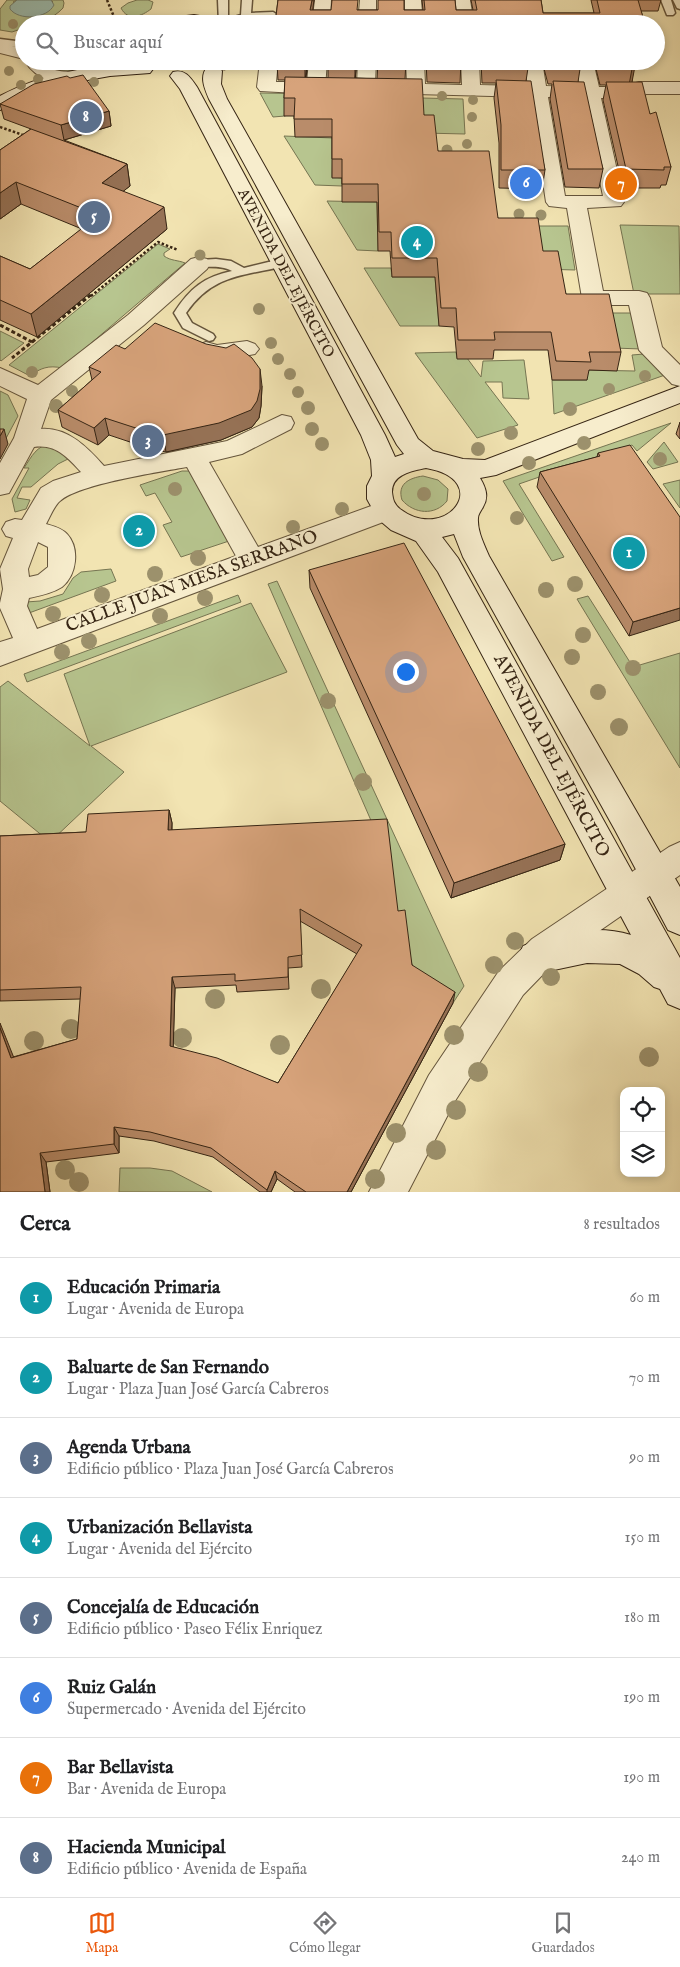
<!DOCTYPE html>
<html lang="es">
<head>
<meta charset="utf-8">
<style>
  :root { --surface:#fff; --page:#f2f2f2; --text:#202124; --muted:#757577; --line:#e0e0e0; --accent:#ea580c }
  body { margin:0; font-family:"IM FELL English",serif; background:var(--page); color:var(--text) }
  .controls { position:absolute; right:15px; bottom:15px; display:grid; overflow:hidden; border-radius:10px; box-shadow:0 2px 8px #0003 }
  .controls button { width:45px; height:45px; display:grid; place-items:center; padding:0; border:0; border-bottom:1px solid var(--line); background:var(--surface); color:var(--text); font:25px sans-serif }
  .you { position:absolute; left:405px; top:671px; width:18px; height:18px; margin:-12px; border:4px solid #fff; border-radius:50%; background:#1a73e8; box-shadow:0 0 0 8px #1a73e833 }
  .badge { display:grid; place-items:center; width:32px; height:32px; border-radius:50%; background:var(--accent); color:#fff; font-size:16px; font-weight:700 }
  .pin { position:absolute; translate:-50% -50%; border:2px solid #fff; box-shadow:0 1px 5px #0006 }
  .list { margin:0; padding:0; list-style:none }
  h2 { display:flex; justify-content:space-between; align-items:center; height:65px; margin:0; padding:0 20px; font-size:21px }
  h2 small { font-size:16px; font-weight:400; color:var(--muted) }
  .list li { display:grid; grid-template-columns:32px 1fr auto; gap:15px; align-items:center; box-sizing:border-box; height:80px; padding:0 20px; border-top:1px solid var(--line) }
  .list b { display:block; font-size:19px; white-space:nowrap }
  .list p { margin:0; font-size:16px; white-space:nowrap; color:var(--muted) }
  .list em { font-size:16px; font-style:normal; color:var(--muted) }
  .icon { flex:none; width:28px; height:28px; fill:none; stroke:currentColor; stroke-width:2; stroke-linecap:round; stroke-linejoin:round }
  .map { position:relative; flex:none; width:680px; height:1192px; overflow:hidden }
  .search { position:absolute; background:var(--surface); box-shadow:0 2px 8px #0003; left:15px; right:15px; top:15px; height:55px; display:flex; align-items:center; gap:12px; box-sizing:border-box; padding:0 18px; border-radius:28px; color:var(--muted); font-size:19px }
  .sheet { height:705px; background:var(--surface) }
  nav { display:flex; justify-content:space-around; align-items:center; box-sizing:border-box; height:70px; border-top:1px solid var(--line); background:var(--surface); font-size:14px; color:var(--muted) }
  nav a { display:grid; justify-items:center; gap:2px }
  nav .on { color:var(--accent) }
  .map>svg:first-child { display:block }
  .green { fill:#b7c58f; stroke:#767552 }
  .water { fill:#9cbeb1; stroke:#738172 }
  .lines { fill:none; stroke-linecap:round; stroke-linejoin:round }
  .lane-casing { stroke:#65553c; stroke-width:3 }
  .street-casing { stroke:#65553c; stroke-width:2 }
  .secondary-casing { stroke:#362514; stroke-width:2 }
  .path-far1 { stroke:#362514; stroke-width:2.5; stroke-dasharray:2.5 2; stroke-linecap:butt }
  .path { stroke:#362514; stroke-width:3; stroke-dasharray:4 2.5; stroke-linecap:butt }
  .lane { fill:#f7edcd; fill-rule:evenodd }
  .street { fill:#f7edcd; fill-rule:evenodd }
  .secondary { fill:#f7edcd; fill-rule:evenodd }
  .tree { fill:#9c916c }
  .wall { fill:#b98c6a; stroke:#362514; fill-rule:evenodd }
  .shaded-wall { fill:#967256; stroke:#362514 }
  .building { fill:#d7a37b; stroke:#362514; fill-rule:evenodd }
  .labels { text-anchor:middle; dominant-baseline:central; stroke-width:4; stroke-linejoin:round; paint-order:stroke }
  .far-street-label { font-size:15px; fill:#362514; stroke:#f7edcd }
  .street-label { font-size:18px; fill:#362514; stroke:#f7edcd }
</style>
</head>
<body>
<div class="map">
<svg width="680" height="1192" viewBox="0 0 680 1192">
  <rect width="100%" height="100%" fill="#f2e4b2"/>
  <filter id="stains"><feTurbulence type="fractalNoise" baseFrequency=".004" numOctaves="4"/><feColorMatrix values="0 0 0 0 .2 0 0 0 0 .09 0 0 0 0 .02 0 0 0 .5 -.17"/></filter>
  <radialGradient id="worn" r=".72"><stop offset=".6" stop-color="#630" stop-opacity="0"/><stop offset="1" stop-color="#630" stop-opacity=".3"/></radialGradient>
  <g class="green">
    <path d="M7 0H17L13 2 30 17 43 14 53 2 51 0H63L64 3 63 8C53 19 38 24 24 24V28L12 32 0 30V9Z"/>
    <path d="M137 0H148L153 2 151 9C142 16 128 22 121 8L128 3Z"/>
    <path d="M43 61H92L94 67C78 70 54 77 43 61Z"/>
    <polygon points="260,93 320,94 285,116 273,117"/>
    <polygon points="422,98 463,99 465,134 423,133"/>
    <polygon points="284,136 333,138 332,177 342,178 342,186 315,185"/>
    <polygon points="327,201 377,202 378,251 357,250"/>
    <polygon points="620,225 679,226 680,294 634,294"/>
    <polygon points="534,226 568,226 575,270 540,269"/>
    <path d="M158 244 170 249 164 253V256C171 261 178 260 185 263L62 368C49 365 40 368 30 376L9 365Z"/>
    <polygon points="364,268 391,268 392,277 435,277 439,326 400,326"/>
    <polygon points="605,313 634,313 642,349 613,348"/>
    <polygon points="0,331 24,343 1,361 0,360"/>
    <polygon points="456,352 457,358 467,358 481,377 483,361 524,360 529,399 503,398 502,382 485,382 518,425 477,438 415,353"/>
    <polygon points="644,354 665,375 554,414 552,380 587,380 585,370 635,371 632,355"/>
    <polygon points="0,391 8,395 18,416 3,444 0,443"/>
    <polygon points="671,423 637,451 632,445 519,484 564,557 552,561 503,481"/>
    <polygon points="664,442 678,462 653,469 647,462"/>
    <path d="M52 443 70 458 58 464 31 487H22L17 498 30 500 26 509 15 512 12 499 29 468H24C32 456 36 446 52 443Z"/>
    <polygon points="182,471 193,471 238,538 181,557 163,525 172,522 155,493 146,496 140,485"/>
    <path d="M423 476 438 480 448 489 447 501C435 516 414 514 402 500 397 484 409 478 423 476Z"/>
    <polygon points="680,480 680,508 663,484"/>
    <polygon points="111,569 116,581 29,613 24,606 26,602 40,601 63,594 73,578 81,572"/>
    <polygon points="277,581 464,986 453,1003 411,976 376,832 268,584"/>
    <polygon points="238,595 241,602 27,682 24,674"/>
    <polygon points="588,596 633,667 680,653 680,768 577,599"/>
    <polygon points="251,603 287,672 91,746 124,772 50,842 0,801 0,687 8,681 90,746 64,674"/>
    <polygon points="120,1168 150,1168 172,1171 212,1192 119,1192"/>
  </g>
  <path class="water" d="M17 0H51L54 5C47 19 19 21 10 9V6Z"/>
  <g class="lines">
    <defs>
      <g id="lane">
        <path d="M218 0H228V19L241 15 242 0H252L251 13 273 12 278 15C273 19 265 17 259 18 245 18 233 24 219 24Z"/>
        <polygon points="661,0 671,0 675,13 673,15 667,15"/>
        <polygon points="673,0 680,0 680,9 677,8"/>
        <polygon points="0,39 24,42 24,48 0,45"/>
        <polygon points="230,61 246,61 224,69 219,66"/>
        <path d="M216 259 231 261 244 268 281 259 287 263 285 266C243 276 213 274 186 313L192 323 213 334 215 337 213 340 209 341 183 328 174 313C190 288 204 277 232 271 219 263 199 270 193 264L199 260Z"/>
      </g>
      <g id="street">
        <polygon points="315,0 331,0 330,24 312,24"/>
        <polygon points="360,0 376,0 376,24 358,24"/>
        <polygon points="405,0 421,0 423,24 405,24"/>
        <polygon points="454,0 470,0 474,24 456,24"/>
        <polygon points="0,43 24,49 24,59 0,53"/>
        <path d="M25 61H43C52 75 69 70 83 73L86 77 83 81C62 86 36 81 25 61Z"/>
        <polygon points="260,61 278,61 276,82 307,82 309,61 327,61 325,88 323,92 316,94 260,91 257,87"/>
        <polygon points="358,61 376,61 375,84 372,88 366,89 360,88 357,84"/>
        <path d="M406 61H424L425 84 462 85 461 61H479L480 85 528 86 524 61H542L546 86 580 87 575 61H593L599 87H630L632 84 639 82H680V94H646C637 103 614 98 601 98L624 202 621 206 587 208 603 291H639L647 293 650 298 662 347 680 365V386L672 384 639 350 629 305H593L585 303 582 298 567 208 549 206 546 202 530 97 378 93 376 89 378 85 407 84ZM548 97 583 98 603 196H565Z"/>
        <path d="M199 257 207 259 210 264 207 269 144 325 51 400 41 429C68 427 88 448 104 466L227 441 282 415 291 417 294 423 291 429 242 454 209 462 258 547 385 501 394 504 398 511 394 518 0 666V642L13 638 0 608V603L3 589 0 569 13 538 6 536 2 529 6 522 15 519 22 520 41 488 53 481 81 472C67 457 56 444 34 447L9 493 0 495V463L14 438 27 399 0 386V368L38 385 128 315 191 259ZM187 467 236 556 37 629 27 606 29 598C39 596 53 593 62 587 77 575 80 548 67 534 62 528 53 526 46 524 50 517 54 506 60 501 79 484 159 472 187 467ZM38 542 48 547V567L38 575 29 577 28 569Z"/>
        <polygon points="247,341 255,344 259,349 255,354 217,361 198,355 194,350 198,345 206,342 217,345"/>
        <polygon points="680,842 680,875 556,961 523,995 455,1101 408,1192 369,1192 429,1075 499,971 532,939 669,847"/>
      </g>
      <g id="secondary">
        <polygon points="194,15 223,20 225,24 154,24 156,20"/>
        <path d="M144 64 150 65 153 69 150 73 110 76 71 83 37 93 0 110V96C42 73 97 64 144 64Z"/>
        <path d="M213 66 219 67 222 71 221 84 227 99 418 439 433 451 463 459 485 460 680 386V403L496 475 480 478C486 488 489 497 483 507 481 511 478 514 478 518 477 531 484 544 489 556L680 887V935L668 930 615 830 463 557 454 534 442 537 458 558 680 958V1009L668 1004 660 989 654 987 639 974 620 964 587 963 535 974 523 970 518 958 523 946C556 933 596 924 631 935L438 572 416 541 391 530 378 519 367 499V486L372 476 371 460 361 435 180 89 170 76 173 72C185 69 190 77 197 87L385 435 395 457 404 454 397 445 209 99C205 89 199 77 207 67ZM426 468C495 480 446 544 400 509 394 504 393 500 392 492 392 474 412 471 426 468Z"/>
      </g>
    </defs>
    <use href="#lane" class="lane-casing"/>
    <use href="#street" class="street-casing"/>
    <use href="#secondary" class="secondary-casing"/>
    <g class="path-far1">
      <polyline points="107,0 117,24"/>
      <polyline points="0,127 26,136"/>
      <polyline points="91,296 158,242 178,250"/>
    </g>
    <g class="path">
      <polyline points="0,325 32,342 12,358"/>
      <polyline points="32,342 92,294"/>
    </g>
    <use href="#lane" class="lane"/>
    <use href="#street" class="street"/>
    <use href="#secondary" class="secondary"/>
  </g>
  <g class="tree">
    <circle cx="13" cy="24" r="5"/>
    <circle cx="9" cy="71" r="5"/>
    <circle cx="38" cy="79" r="5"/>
    <circle cx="94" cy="82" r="5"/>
    <circle cx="21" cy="85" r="5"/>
    <circle cx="442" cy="96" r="5"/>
    <circle cx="473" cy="100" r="5"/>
    <circle cx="472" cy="117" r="5"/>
    <circle cx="467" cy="144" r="5"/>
    <circle cx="447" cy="150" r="5.5"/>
    <circle cx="519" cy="214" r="5.5"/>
    <circle cx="541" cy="215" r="5.5"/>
    <circle cx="200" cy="255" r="5.5"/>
    <circle cx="259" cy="309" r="6"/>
    <circle cx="271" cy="343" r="6"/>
    <circle cx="278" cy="359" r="6"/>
    <circle cx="32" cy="372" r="6"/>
    <circle cx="290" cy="374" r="6"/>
    <circle cx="645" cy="376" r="6"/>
    <circle cx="609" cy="389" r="6"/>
    <circle cx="72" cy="391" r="6"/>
    <circle cx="298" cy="392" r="6"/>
    <circle cx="56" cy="406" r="7"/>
    <circle cx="308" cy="408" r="7"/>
    <circle cx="570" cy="409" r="7"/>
    <circle cx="312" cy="429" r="7"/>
    <circle cx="511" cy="433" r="7"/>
    <circle cx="584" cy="443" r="7"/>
    <circle cx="322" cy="444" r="7"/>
    <circle cx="478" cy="449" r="7"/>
    <circle cx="660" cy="459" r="7"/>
    <circle cx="529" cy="463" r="7"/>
    <circle cx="175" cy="489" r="7"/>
    <circle cx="424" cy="494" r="7"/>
    <circle cx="342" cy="509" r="7"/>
    <circle cx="517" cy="518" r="7"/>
    <circle cx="293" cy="527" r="7"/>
    <circle cx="198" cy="558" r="8"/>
    <circle cx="155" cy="574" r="8"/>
    <circle cx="575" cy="584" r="8"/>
    <circle cx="546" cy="590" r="8"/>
    <circle cx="102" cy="595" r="8"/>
    <circle cx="205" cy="598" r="8"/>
    <circle cx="53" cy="614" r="8"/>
    <circle cx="160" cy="616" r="8"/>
    <circle cx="583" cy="635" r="8"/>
    <circle cx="89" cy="641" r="8"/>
    <circle cx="62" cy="652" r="8"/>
    <circle cx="572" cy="657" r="8"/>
    <circle cx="633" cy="668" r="8"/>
    <circle cx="598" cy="692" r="8"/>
    <circle cx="328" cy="701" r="8"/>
    <circle cx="619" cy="727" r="9"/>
    <circle cx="363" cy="782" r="9"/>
    <circle cx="515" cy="941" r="9"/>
    <circle cx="494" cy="965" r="9"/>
    <circle cx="551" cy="977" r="9"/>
    <circle cx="321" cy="989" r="10"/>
    <circle cx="215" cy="999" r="10"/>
    <circle cx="71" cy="1029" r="10"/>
    <circle cx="454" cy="1035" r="10"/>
    <circle cx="182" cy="1038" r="10"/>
    <circle cx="34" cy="1041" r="10"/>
    <circle cx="280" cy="1045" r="10"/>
    <circle cx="649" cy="1057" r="10"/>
    <circle cx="478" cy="1072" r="10"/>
    <circle cx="456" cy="1110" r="10"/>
    <circle cx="396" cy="1133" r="10"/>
    <circle cx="436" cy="1150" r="10"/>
    <circle cx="65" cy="1170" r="10"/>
    <circle cx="375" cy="1179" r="10"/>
    <circle cx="79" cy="1182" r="10"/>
  </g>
  <g class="wall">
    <polygon points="278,0 314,0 312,10 423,10 422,0 455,0 456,10 473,10 471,0 541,0 543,13 594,13 591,0 661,0 658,11 641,11 645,24 275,24"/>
    <polygon points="308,61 306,78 328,78 328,61 357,61 355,78 377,79 378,61 406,61 405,79 424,115 438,151 498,218 543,251 566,294 621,352 617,371 589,370 587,380 552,380 548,350 494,350 493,359 457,359 454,327 439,326 435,277 392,277 390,251 378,251 377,202 342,202 342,178 332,178 332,137 295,137 294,116 284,116 284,98 285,80 278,80 277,64"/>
    <polygon points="426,61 461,61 460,83 427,82"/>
    <polygon points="481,61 527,61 528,68 526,81 545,170 542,189 499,188 499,143 494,98 496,83 482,83"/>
    <polygon points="542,61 579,61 580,69 578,82 603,169 599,188 565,187 550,99 552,84 548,84"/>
    <polygon points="594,61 634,61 632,82 650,114 671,167 666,185 661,185 660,188 623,188 603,100 606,85 600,85"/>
    <polygon points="0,104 109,111 111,126 64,140 127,164 130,186 123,191 167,229 37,337 0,320 0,256 30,269 82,229 21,204 0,219 0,150 31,129 4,119"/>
    <polygon points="125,349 262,386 261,406 259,418 252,427 221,440 166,452 151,449 109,435 98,445 62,427 58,410 92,380 89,367"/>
    <polygon points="680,422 680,439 676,434"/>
    <polygon points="598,453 680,517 629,636 537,487 540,472 597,457"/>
    <polygon points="309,570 565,844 560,860 451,898 310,588"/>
    <path d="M169 810 172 823V830L398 911 412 965 453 1003 351 1192H295L277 1179 271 1192H260L213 1157 154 1141 119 1136V1153L46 1162 50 1192H0L13 1057 77 1039 81 999 0 1001V836L86 832ZM300 921 357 954 278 1083 173 1047 175 988 236 985 237 992 289 989 288 968 302 967Z"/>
  </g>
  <g class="shaded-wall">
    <polygon points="312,0 314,0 311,24 310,10"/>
    <polygon points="305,61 308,61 305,80"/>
    <polygon points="356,61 357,61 355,81 355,65"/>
    <polygon points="635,66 632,82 629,85 632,69"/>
    <polygon points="109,111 111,126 64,140 61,125"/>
    <polygon points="127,164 130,186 106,205 102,183"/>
    <polygon points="16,182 21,204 0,219 0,193"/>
    <polygon points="164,207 167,229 37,337 31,314"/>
    <polygon points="260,369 262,386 261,406 259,418 252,427 221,440 166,452 163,435"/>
    <polygon points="105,418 109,435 98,445 94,428"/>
    <polygon points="4,429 8,444 0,459 0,436"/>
    <polygon points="680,608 680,620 629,636 633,622"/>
    <polygon points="169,810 172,823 171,843 168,830"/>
    <polygon points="565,844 560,860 451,898 454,883"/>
    <polygon points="172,977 175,988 173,1056 170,1046"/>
    <polygon points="455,992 453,1003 351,1192 347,1192"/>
    <polygon points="0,1023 18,1068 11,1058 0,1028"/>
    <polygon points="114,1127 119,1136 119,1153 114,1144"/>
    <polygon points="40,1153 46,1162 50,1192 45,1192"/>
    <polygon points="275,1171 277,1179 271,1192 267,1192 267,1190"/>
  </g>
  <g class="building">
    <polygon points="278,0 312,0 310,10 331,10 332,0 358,0 357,10 378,10 378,0 404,0 404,10 425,10 424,0 455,0 456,10 477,10 475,0 541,0 543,13 600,13 597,0 638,0 645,24 275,24"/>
    <polygon points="278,61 305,61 305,64 277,64"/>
    <polygon points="328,61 356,61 355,65 328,65"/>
    <polygon points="378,61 406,61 406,66 377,65"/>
    <polygon points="427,61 461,61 461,67 428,66"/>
    <polygon points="483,61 527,61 528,68 483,67"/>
    <polygon points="548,61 579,61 580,69 550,68"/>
    <polygon points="601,61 634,61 635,66 632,69 603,69"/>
    <polygon points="83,75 109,111 61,125 0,104 34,84 67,76 70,78"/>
    <polygon points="285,77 422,79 424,115 434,115 438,151 489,151 498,218 538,218 543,251 558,251 566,294 609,294 621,352 589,352 591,362 556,361 551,332 494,332 495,340 458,340 456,308 441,308 437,258 392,258 391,232 379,232 378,184 342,184 342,159 332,159 332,119 294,119 295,98 284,98"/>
    <polygon points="496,80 531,81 545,170 501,170 501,125"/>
    <polygon points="553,81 584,82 603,169 568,169"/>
    <polygon points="606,82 642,82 650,114 656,112 671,167 664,167 664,170 626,169"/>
    <polygon points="31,129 127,164 102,183 164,207 31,314 0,300 0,256 30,269 99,215 16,182 0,193 0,150"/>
    <polygon points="155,323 206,344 226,348 234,344 252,358 260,369 260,389 257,401 251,410 219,423 163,435 148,432 105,418 94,428 58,410 101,372 89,367 116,345 125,349"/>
    <polygon points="0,429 4,429 0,436"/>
    <polygon points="630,445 680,517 680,608 633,622 540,472 600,456 598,453"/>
    <polygon points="404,543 565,844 454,883 309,570"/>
    <path d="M169 810 168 830 387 819 398 911 405 910 412 965 455 992 347 1192H306L275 1171 267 1190 211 1148 150 1132 114 1127V1144L40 1153 45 1192H0V1028L11 1058 77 1039 81 987 0 990V836L86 832 88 814ZM300 909 362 945 278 1083 217 1058 170 1046 172 977 235 974V981L288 977V957L302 955Z"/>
  </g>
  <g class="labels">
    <g class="far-street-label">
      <text transform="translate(286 273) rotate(62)">AVENIDA DEL EJÉRCITO</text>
    </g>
    <g class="street-label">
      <text transform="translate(192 582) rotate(-20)">CALLE JUAN MESA SERRANO</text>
      <text transform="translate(551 756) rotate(62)">AVENIDA DEL EJÉRCITO</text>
    </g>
  </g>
  <rect width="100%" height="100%" filter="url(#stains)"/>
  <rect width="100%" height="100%" fill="url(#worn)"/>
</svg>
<div class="controls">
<button><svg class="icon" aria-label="locate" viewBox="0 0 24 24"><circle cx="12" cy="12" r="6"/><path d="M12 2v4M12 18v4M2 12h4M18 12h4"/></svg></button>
<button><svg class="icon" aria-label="layers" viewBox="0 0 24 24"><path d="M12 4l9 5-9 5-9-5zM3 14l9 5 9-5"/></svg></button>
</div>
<div class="you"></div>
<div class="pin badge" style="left:629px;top:553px;background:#0f9aa8">1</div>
<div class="pin badge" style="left:139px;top:531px;background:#0f9aa8">2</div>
<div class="pin badge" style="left:148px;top:441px;background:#5c6f8a">3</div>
<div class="pin badge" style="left:417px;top:242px;background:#0f9aa8">4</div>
<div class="pin badge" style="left:94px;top:217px;background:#5c6f8a">5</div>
<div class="pin badge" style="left:526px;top:183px;background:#3f7fe0">6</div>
<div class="pin badge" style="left:621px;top:184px;background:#e8710a">7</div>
<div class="pin badge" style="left:86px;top:117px;background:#5c6f8a">8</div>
<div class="search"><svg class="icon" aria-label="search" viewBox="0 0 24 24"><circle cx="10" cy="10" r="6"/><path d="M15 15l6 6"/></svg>Buscar aquí</div>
</div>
<section class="sheet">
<h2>Cerca<small>8 resultados</small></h2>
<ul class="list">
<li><span class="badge" style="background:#0f9aa8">1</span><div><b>Educación Primaria</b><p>Lugar · Avenida de Europa</p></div><em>60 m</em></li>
<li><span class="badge" style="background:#0f9aa8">2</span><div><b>Baluarte de San Fernando</b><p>Lugar · Plaza Juan José García Cabreros</p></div><em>70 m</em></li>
<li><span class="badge" style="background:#5c6f8a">3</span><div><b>Agenda Urbana</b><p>Edificio público · Plaza Juan José García Cabreros</p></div><em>90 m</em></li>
<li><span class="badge" style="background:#0f9aa8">4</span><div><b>Urbanización Bellavista</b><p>Lugar · Avenida del Ejército</p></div><em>150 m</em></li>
<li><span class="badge" style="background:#5c6f8a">5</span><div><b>Concejalía de Educación</b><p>Edificio público · Paseo Félix Enriquez</p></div><em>180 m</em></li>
<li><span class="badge" style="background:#3f7fe0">6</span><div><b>Ruiz Galán</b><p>Supermercado · Avenida del Ejército</p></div><em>190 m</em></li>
<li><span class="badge" style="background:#e8710a">7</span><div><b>Bar Bellavista</b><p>Bar · Avenida de Europa</p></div><em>190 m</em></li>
<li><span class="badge" style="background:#5c6f8a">8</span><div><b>Hacienda Municipal</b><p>Edificio público · Avenida de España</p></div><em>240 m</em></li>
</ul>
</section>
<nav>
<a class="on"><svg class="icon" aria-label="map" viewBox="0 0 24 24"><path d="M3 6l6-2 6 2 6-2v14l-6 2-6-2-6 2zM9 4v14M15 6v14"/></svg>Mapa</a>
<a><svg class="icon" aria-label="directions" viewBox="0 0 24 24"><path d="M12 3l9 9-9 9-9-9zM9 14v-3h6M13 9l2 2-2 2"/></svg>Cómo llegar</a>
<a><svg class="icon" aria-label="saved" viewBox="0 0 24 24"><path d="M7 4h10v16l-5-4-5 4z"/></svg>Guardados</a>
</nav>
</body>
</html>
